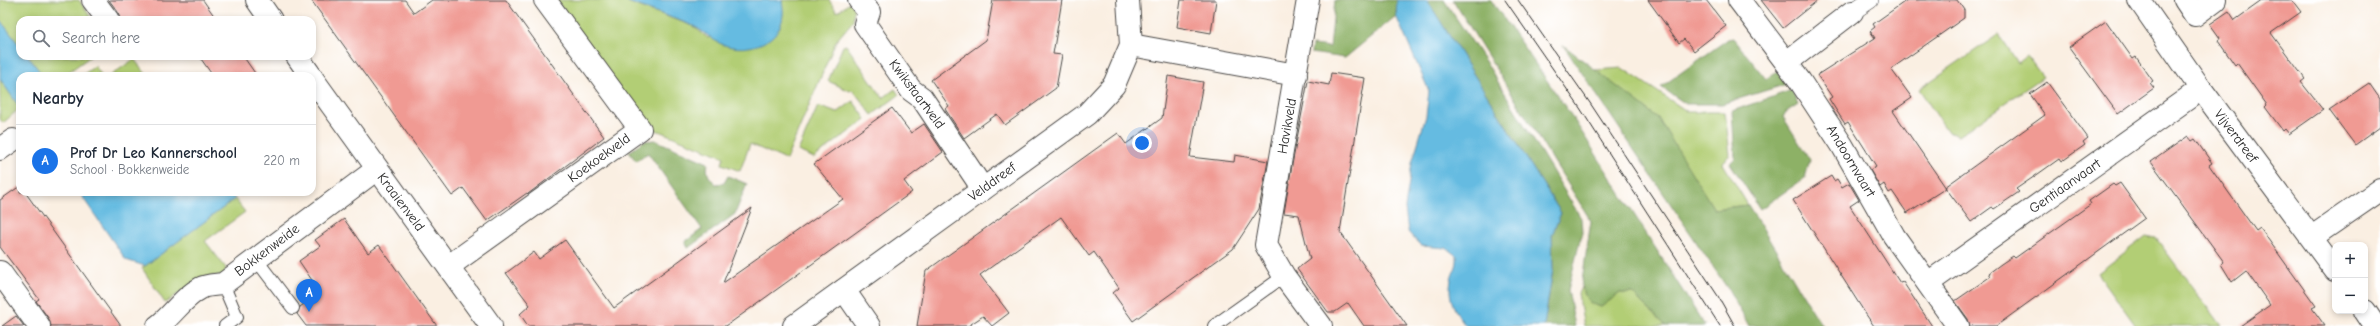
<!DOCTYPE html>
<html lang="en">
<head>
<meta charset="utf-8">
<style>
  :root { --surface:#fff; --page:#f6f6f7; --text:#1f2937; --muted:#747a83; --line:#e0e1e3; --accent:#1a73e8 }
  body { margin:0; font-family:"Comic Neue",sans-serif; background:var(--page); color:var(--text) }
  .controls { position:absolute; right:12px; bottom:12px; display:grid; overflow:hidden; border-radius:8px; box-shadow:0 2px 6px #0003 }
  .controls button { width:36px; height:36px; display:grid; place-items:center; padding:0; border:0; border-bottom:1px solid var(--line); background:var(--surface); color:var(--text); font:20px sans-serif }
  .you { position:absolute; left:1142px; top:143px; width:14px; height:14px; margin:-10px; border:3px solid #fff; border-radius:50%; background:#1a73e8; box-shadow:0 0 0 6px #1a73e833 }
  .badge { display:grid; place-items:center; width:26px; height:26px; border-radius:50%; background:var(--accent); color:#fff; font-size:13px; font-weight:700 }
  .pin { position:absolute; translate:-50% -33px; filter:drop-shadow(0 1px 2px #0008) }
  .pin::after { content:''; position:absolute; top:21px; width:14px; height:12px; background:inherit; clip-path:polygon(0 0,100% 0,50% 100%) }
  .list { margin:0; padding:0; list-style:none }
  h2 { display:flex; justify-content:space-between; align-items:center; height:52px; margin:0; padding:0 16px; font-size:17px }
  h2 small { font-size:13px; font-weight:400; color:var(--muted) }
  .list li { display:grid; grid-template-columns:26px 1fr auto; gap:12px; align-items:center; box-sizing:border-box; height:72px; padding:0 16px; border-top:1px solid var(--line) }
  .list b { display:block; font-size:15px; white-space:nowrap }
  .list p { margin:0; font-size:13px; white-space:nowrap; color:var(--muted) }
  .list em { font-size:13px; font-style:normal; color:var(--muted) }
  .icon { flex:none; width:22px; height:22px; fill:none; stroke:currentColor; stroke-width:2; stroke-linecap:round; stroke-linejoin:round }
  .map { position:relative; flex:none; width:2380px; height:326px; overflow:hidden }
  .search { position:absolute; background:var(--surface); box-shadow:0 2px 6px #0003; left:16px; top:16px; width:300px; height:44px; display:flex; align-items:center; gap:10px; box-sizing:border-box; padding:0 14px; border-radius:12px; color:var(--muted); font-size:15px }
  .panel { position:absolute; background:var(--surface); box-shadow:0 2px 6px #0003; left:16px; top:72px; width:300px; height:124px; border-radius:12px }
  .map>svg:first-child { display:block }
  .green { fill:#b2ce74; stroke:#6e7c50 }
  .forest { fill:#8db166; stroke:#5c6e48 }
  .water { fill:#65bbe1; stroke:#487386 }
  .building { fill:#f09a93 }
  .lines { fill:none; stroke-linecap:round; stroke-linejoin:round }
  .service-casing { stroke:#4a4846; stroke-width:14 }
  .pedestrian-casing { stroke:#4a4846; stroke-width:18 }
  .minor-casing { stroke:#4a4846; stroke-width:24 }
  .tertiary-casing { stroke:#4a4846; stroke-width:24 }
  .service { stroke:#fff; stroke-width:12 }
  .pedestrian { stroke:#fff; stroke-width:17 }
  .minor { stroke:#fff; stroke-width:22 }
  .tertiary { stroke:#fff; stroke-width:22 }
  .tram { stroke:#2b2b2b; stroke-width:1 }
  .labels { text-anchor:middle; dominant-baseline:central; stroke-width:3; stroke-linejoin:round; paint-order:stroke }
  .street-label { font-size:14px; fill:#2b2b2b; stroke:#fff }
</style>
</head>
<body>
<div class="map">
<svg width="2380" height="326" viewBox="0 0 2380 326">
  <rect width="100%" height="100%" fill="#fff"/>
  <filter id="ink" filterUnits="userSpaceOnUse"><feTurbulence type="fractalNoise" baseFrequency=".025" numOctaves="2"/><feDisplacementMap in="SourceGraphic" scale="8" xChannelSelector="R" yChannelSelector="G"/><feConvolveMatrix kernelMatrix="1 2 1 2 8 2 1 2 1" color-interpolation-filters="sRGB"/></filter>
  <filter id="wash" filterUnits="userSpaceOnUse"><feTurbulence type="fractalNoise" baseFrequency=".012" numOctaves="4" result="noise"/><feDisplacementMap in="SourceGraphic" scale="16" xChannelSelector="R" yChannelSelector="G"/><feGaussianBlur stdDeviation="0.9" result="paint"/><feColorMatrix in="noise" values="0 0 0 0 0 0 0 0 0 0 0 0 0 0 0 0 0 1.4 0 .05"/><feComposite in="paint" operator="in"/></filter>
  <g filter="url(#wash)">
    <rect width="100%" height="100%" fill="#faefe2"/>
    <g class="green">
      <polygon points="0,0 79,0 93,20 20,20 20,46 0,20"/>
      <polygon points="556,0 622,0 693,26 708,38 782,3 782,0 829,0 837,12 851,2 854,9 853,21 836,41 786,160 750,144 740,171 722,164 724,157 646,126"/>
      <polygon points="1999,34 2018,63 2027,56 2043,77 1958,136 1948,132 1919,89"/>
      <polygon points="846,45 883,98 895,89 899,95 872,115 853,90 850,91 828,81 843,46"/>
      <polygon points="28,56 91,56 63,76 43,76"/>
      <polygon points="134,59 146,74 143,76 110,76"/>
      <polygon points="95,66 102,76 81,76"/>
      <polygon points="1622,68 1688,112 1725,112 1730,155 1722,162 1748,205 1714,209 1595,70"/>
      <polygon points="0,79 20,108 3,123 0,119"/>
      <polygon points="853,101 866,119 814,158 798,151 818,106 837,113"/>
      <polygon points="235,199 245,212 205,241 226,268 224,275 203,277 165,303 142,268"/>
      <polygon points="2146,236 2156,238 2221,326 2136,326 2098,273"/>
      <polygon points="1581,287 1589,302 1601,307 1620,293 1632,293 1666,326 1584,326 1578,294"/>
    </g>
    <g class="forest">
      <polygon points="1335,0 1397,0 1396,16 1345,58 1311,53 1312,45 1330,47"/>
      <polygon points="1427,0 1444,0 1489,67 1581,218 1582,232 1568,290 1575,326 1544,326 1553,269 1552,235 1561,213"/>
      <polygon points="1453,0 1491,0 1571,115 1705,326 1666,326 1632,293 1620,293 1601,307 1589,303 1581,287 1591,221"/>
      <polygon points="1733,38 1766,79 1777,71 1787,84 1722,104 1686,104 1661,87 1728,39"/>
      <polygon points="1563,45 1658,118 1714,209 1748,205 1822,326 1749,326 1728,289"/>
      <polygon points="1792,90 1798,104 1786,112 1783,117 1810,160 1805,178 1760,209 1730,163 1735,158 1732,111"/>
      <path d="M655 140 708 163C706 173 708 177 716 184L724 183 728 176 747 184 735 214 688 248 685 242 702 229 648 153 636 161 629 152 644 141Z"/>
    </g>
    <g class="water">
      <path d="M622 0H782C782 5 784 10 783 15 781 43 747 53 724 45 712 41 703 30 691 25 668 16 645 8 622 0Z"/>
      <path d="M1397 0H1427L1561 213 1552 235 1553 269 1544 326H1466C1455 313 1447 297 1451 280 1453 270 1458 268 1457 256L1446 248 1421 246 1408 232 1405 208 1412 163 1426 116 1429 91 1396 16Z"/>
      <polygon points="0,20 20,46 20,56 28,56 43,76 20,76 20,108 0,79"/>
      <polygon points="79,192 230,192 235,199 145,266 126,260"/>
    </g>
    <g id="blocks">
      <g class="building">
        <polygon points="109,0 203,0 217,20 120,20 118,12"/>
        <polygon points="311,0 405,0 414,13 432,0 506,0 604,137 528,194 527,193 487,221 463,188 452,196"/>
        <polygon points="993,0 1062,0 1053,54 1062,55 1056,88 1005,125 997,114 964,138 945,109 949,106 931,80 986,40"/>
        <polygon points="1181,0 1216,0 1211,33 1177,27"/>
        <polygon points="1648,0 1706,0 1726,26 1694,51 1684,39 1679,43"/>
        <polygon points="1761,0 1818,0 1783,28"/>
        <polygon points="1907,0 1957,0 1964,10 1964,18 1891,69 1912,98 1893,111 1946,188 1907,213 1892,191 1889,193 1884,184 1880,187 1870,170 1876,166 1848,122 1845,124 1829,99 1832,97 1817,75 1875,38 1870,31 1875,27 1873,24"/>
        <polygon points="2263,0 2292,0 2301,12 2271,33 2305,79 2301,82 2323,110 2289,134 2285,129 2283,131 2265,107 2267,105 2237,63 2235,65 2218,41 2220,38 2210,24 2229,11 2235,20"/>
        <polygon points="2106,21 2133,59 2136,57 2153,81 2150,83 2154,88 2118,114 2069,47"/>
        <polygon points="199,56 243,56 257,76 213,76"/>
        <polygon points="1331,73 1365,78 1340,232 1407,326 1364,326 1348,303 1335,312 1328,312 1297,269 1310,259 1299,215 1284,213 1292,165 1308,81 1329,85"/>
        <polygon points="1168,76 1203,82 1190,157 1234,162 1235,155 1268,161 1259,209 1233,249 1133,321 1113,293 1119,288 1094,252 1089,256 1061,217 980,275 1009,313 992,326 983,316 968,326 917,326 926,271 1118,133 1126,144 1162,118"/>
        <polygon points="2047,82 2088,138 2083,142 2085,145 2061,162 2059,159 2038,174 2016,189 2019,192 1994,209 1992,207 1971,222 1945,187 2045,115 2030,94"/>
        <polygon points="2369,83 2380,99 2380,127 2355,145 2329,110"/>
        <polygon points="892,108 911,133 924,124 943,152 904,181 912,192 726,326 528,326 520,314 530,305 506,273 534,252 539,259 565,240 614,308 752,208 723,283 843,199 814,164"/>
        <polygon points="2188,136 2192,141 2195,139 2212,163 2209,165 2256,231 2260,228 2293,274 2316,306 2312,308 2325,326 2240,326 2270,305 2246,271 2232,282 2221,264 2224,262 2151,162"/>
        <polygon points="1831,176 1834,181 1837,179 1842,187 1849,183 1859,200 1850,206 1900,283 1903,282 1932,326 1874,326 1865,313 1793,200"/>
        <polygon points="2120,183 2145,218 1996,326 1970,326 1968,319 1955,301 1991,276 1989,273 2001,264 2013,256 2015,258 2091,204 2089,201 2113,184 2115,186"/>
        <polygon points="20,186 20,192 25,192 121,326 51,326 49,319 36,301 39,299 0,247 0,200"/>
        <polygon points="344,219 368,253 379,245 437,326 306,326 297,314 300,307 320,292 299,261 320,246 315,240"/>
        <polygon points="16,316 24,326 2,326"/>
      </g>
    </g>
  </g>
  <g filter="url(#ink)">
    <use href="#blocks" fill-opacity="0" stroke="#4a4846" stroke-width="1"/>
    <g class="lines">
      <defs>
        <g id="service">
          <polyline points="255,258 293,308"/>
          <polyline points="223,284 237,317 225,326"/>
          <polyline points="1214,326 1284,276"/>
        </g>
        <polyline id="pedestrian" points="1852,12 1870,0"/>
        <g id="minor">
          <polyline points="93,0 108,20"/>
          <polyline points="257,0 271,20"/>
          <polyline points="859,0 869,12 865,24 911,90 922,98 983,189"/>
          <polyline points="1308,0 1266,245 1284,276 1321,326"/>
          <polyline points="1739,0 1800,81 1842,145 1894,236 1958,326"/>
          <polyline points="2185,0 2195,15 2215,0"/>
          <polyline points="1131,45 1296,75"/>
          <polyline points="297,56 311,76"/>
          <polyline points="1787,62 1852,12"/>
          <polyline points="312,78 491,326"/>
          <polyline points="0,149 13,140"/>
          <polyline points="449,266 640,129 545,0"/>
          <polyline points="0,272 39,326"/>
          <polyline points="1928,283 2201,89"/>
          <path d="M158 326C173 315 183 297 201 288 206 285 216 285 223 284L377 169"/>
        </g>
        <g id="tertiary">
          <polyline points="2139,0 2201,89 2335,270"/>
          <polyline points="2312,237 2380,190"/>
          <polyline points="844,290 869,326"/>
          <polyline points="2365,311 2375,326"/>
          <polyline points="794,326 1087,114 1114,85 1131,45 1128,0"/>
        </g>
      </defs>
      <use href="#service" class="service-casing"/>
      <use href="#pedestrian" class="pedestrian-casing"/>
      <use href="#minor" class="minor-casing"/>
      <use href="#tertiary" class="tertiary-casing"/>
      <use href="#service" class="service"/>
      <use href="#pedestrian" class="pedestrian"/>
      <use href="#minor" class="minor"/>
      <use href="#tertiary" class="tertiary"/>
      <g class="tram">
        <polyline points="1505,0 1580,108 1720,326"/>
        <polyline points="1518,0 1590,103 1718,296 1735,326"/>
      </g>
    </g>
  </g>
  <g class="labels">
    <g class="street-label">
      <text transform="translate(917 94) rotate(53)">Kwikstaartveld</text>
      <text transform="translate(1287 126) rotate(-80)">Havikveld</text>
      <text transform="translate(2236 136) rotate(53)">Vijverdreef</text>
      <text transform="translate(599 158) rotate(-36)">Koekoekveld</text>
      <text transform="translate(1851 161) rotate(59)">Andoornvaart</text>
      <text transform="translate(992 182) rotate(-36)">Velddreef</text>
      <text transform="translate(2065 186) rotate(-35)">Gentiaanvaart</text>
      <text transform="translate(401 202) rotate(53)">Kraaienveld</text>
      <text transform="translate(267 250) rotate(-37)">Bokkenweide</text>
    </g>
  </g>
</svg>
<div class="controls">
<button>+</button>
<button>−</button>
</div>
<div class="you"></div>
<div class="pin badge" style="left:309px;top:312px">A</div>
<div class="search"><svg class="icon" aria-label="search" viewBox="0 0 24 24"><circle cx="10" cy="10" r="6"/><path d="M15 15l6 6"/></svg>Search here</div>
<section class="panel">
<h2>Nearby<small></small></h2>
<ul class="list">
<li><span class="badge">A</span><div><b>Prof Dr Leo Kannerschool</b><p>School · Bokkenweide</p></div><em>220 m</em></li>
</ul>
</section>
</div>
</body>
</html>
